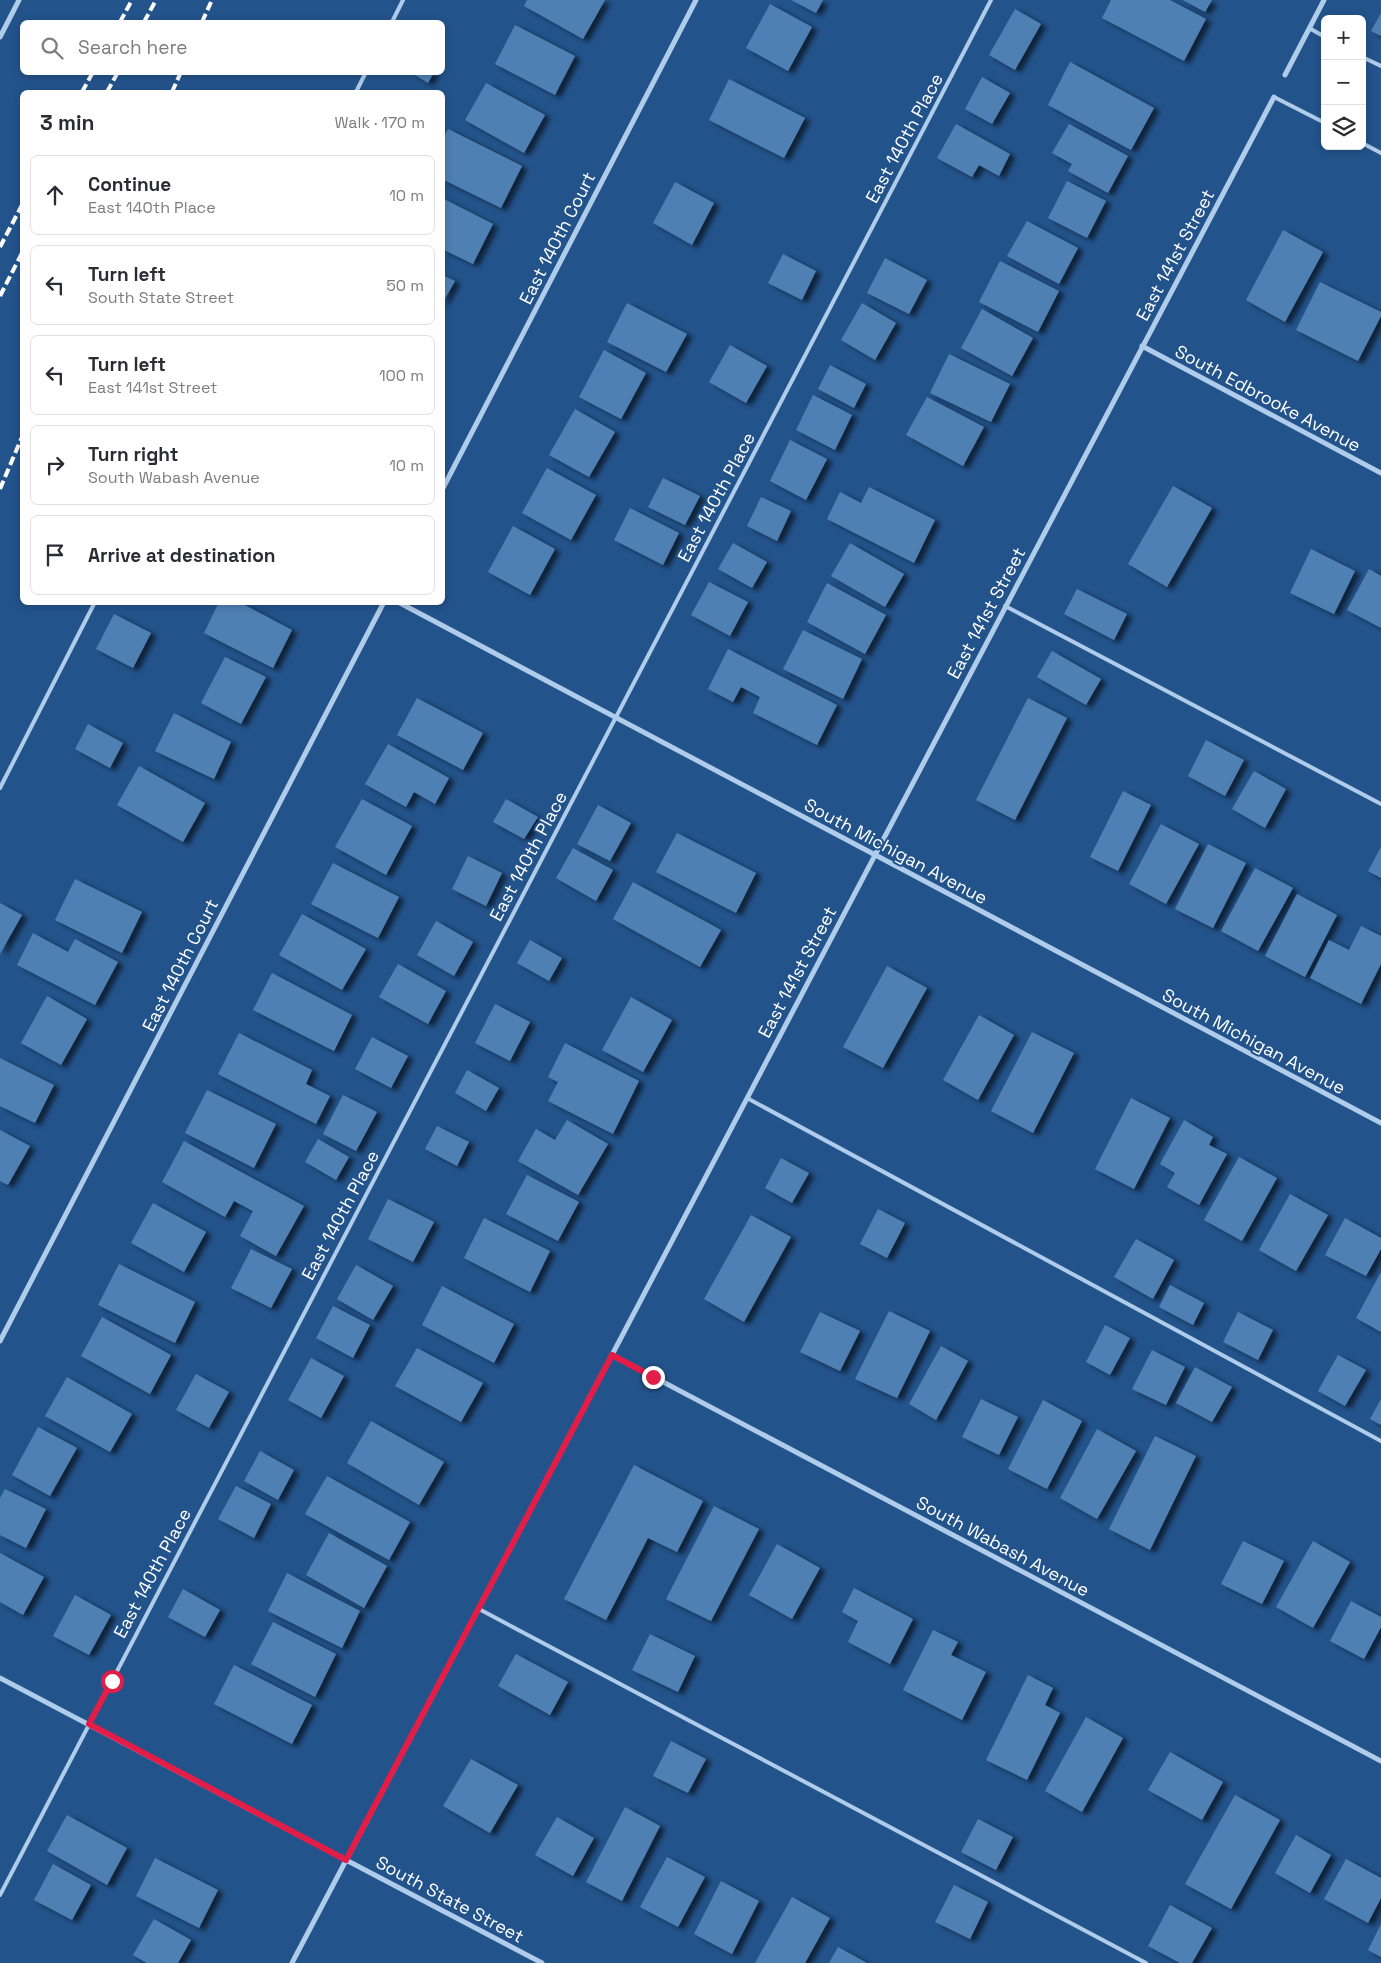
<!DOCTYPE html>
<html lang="en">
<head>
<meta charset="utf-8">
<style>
  :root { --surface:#fff; --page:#f7f7f7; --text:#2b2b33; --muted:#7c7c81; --line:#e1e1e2 }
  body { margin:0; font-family:"Space Grotesk",sans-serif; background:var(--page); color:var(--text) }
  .controls { position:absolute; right:15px; top:15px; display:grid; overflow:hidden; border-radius:8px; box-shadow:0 2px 8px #0003 }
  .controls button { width:45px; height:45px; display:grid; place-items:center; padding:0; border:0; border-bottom:1px solid var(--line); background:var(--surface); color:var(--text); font:25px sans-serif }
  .stop { position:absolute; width:15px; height:15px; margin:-11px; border:4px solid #e11d48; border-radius:50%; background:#fff }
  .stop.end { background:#e11d48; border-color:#fff; box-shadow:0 1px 5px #0008 }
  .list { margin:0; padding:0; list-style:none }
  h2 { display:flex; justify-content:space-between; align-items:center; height:65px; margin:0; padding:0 20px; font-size:21px }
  h2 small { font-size:16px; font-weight:400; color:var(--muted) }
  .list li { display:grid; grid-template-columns:32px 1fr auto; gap:15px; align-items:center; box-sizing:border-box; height:80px; margin:0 10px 10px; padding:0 10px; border:1px solid var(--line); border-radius:8px }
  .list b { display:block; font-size:19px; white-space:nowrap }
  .list p { margin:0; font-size:16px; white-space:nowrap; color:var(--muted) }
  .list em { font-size:16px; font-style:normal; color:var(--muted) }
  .icon { flex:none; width:28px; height:28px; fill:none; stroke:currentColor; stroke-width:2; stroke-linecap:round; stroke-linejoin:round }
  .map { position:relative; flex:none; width:1381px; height:1963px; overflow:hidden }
  .search { position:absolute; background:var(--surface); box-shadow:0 2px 8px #0003; left:20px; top:20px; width:425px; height:55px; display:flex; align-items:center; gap:12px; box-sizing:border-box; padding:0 18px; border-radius:8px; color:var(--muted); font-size:19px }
  .panel { position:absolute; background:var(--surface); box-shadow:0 2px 8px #0003; left:20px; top:90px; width:425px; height:515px; border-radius:8px }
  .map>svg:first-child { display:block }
  .building { fill:#5080b4; filter:url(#shadow) }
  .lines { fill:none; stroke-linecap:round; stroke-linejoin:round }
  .lane { stroke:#b0cceb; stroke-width:4 }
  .street { stroke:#b0cceb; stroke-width:5 }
  .rail { stroke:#fff; stroke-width:4; stroke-dasharray:9 4; stroke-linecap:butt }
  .route { stroke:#e11d48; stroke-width:6 }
  .labels { text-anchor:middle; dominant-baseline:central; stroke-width:4; stroke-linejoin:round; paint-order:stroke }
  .street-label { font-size:18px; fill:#fff; stroke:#23538b }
</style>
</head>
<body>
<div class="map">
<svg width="1381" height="1963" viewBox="0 0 1381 1963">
  <defs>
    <filter id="shadow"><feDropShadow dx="5.5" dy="3" stdDeviation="2.5" flood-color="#0009"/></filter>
  </defs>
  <rect width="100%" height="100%" fill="#23538b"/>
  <g class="building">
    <polygon points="527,0 605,0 583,39 524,6"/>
    <polygon points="791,0 823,0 816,13"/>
    <polygon points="1111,0 1170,0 1206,19 1184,61 1102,18"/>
    <polygon points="1183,0 1212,0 1205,12"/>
    <polygon points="770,4 812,27 788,71 746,48"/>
    <polygon points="1015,9 1041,24 1015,70 989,55"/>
    <polygon points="1381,13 1381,36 1371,31"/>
    <polygon points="515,25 575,56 555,95 495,64"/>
    <polygon points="1070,62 1154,108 1131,150 1048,105"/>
    <polygon points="410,72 434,72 428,83"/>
    <polygon points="982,77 1010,93 992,124 965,109"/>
    <polygon points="729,79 805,118 784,158 709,120"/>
    <polygon points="486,83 545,115 524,153 465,120"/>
    <polygon points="956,124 1010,154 999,176 979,165 972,177 937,158"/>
    <polygon points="1069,124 1128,156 1108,193 1068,171 1072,164 1052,153"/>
    <polygon points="448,129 522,166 501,208 442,179 442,140"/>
    <polygon points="1067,181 1106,201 1087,238 1048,218"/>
    <polygon points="675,182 714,203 692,245 653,223"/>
    <polygon points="442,198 493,224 473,264 442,249"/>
    <polygon points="1027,221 1078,248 1059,284 1007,256"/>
    <polygon points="1283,230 1323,252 1285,322 1246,300"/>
    <polygon points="783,254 816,271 802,300 768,283"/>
    <polygon points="885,258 927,280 909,314 867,293"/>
    <polygon points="1000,261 1059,291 1038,332 979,302"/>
    <polygon points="442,275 455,281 442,304"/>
    <polygon points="1320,282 1381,312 1381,316 1358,361 1296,330"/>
    <polygon points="627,303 687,334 666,372 607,342"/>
    <polygon points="862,303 896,323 875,360 841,340"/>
    <polygon points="982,309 1033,338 1012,376 961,348"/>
    <polygon points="730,345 767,366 746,403 709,382"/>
    <polygon points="604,350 646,373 621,419 579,397"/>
    <polygon points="949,354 1010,384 991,422 930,393"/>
    <polygon points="830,365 866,384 854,408 818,389"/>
    <polygon points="813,395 852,415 835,450 796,430"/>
    <polygon points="927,397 984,427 963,466 906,435"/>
    <polygon points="575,409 615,432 589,477 549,455"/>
    <polygon points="790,440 827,459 806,500 770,481"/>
    <polygon points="547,468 596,495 571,540 522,513"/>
    <polygon points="663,478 700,496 685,525 648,507"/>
    <polygon points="1173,486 1212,508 1167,587 1128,564"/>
    <polygon points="869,487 935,520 914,563 827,519 840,492 861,503"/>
    <polygon points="761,497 791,511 777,541 747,526"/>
    <polygon points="630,508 679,533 663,565 614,540"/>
    <polygon points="513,526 555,549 530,595 488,572"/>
    <polygon points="733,543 767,562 752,588 718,569"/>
    <polygon points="850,543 904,574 885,607 831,576"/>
    <polygon points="1311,549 1355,571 1334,614 1290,593"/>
    <polygon points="1369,569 1381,576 1381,628 1347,610"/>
    <polygon points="709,582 748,602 730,636 691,615"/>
    <polygon points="827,583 886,615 865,654 807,622"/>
    <polygon points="1077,589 1127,614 1114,640 1064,614"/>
    <polygon points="219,602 239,602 292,630 273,668 204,633"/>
    <polygon points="114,614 151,633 133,668 96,649"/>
    <polygon points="803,630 862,659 843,699 783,669"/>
    <polygon points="728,649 837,705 817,745 753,713 760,697 741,687 733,702 708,689"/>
    <polygon points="1052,651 1101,679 1086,705 1037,677"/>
    <polygon points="225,657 266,677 241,724 201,703"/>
    <polygon points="417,698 483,733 463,770 397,735"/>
    <polygon points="1028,698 1067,718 1015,820 976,800"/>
    <polygon points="174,713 231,742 214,779 155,751"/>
    <polygon points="88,724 123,743 110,768 75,749"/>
    <polygon points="1206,740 1244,760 1225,796 1188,776"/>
    <polygon points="388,744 449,778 435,804 414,792 406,807 365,784"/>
    <polygon points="139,766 205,803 183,842 117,805"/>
    <polygon points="1254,771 1286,789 1265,828 1232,809"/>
    <polygon points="1123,791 1151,805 1118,871 1090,857"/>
    <polygon points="362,799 412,826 386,875 335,847"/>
    <polygon points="506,799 538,817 524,839 493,822"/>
    <polygon points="598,805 631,823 610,861 577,844"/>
    <polygon points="1161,824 1199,844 1166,904 1129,884"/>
    <polygon points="677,833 756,873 736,913 656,872"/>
    <polygon points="1208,844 1246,863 1213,928 1175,909"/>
    <polygon points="1381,847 1381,878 1368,871"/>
    <polygon points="573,848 613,870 596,901 556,878"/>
    <polygon points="468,856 502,873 486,906 452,889"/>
    <polygon points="333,863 399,897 378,938 311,904"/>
    <polygon points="1255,868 1293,888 1258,951 1221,931"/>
    <polygon points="75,879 142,912 122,953 55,920"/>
    <polygon points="633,882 721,930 700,967 613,919"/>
    <polygon points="1297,894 1337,915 1305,977 1265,956"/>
    <polygon points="0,903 22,915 0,954"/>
    <polygon points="302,914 366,949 342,990 279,955"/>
    <polygon points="436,921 473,942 454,976 417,955"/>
    <polygon points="1361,926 1381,936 1381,964 1361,1004 1310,978 1329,940 1349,950"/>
    <polygon points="33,933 68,952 75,939 118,962 95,1005 17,965"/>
    <polygon points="530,940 562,958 549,981 517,963"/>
    <polygon points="398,964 446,991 428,1024 379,997"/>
    <polygon points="887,966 927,988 883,1068 843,1047"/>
    <polygon points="272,973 352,1015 334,1051 253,1010"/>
    <polygon points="47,996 87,1019 61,1065 21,1043"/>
    <polygon points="631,997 672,1020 643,1072 602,1050"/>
    <polygon points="495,1004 530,1022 510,1061 475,1043"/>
    <polygon points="979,1015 1014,1035 978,1100 943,1080"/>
    <polygon points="1032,1032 1074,1053 1033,1133 991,1111"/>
    <polygon points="239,1033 312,1070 306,1084 330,1096 316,1124 218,1074"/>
    <polygon points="372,1037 408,1056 391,1088 355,1069"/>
    <polygon points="565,1043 639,1081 613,1134 548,1101 558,1082 548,1077"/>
    <polygon points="0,1058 54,1085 35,1123 0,1106"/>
    <polygon points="467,1070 499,1088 486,1111 455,1093"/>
    <polygon points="207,1090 276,1124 254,1168 185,1133"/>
    <polygon points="343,1095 377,1112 356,1151 323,1134"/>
    <polygon points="1131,1098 1170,1118 1134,1189 1095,1169"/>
    <polygon points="567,1120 608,1144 578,1195 518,1161 536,1129 555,1140"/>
    <polygon points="1184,1120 1213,1137 1209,1145 1227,1154 1199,1205 1167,1187 1175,1173 1160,1164"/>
    <polygon points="437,1126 469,1142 457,1166 425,1149"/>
    <polygon points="0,1130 30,1146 8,1185 0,1181"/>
    <polygon points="318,1139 349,1157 336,1180 305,1162"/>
    <polygon points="184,1141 304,1206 276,1256 240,1236 253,1211 234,1201 225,1217 162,1182"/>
    <polygon points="1239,1157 1277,1178 1242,1241 1204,1220"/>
    <polygon points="781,1158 809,1173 792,1203 765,1188"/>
    <polygon points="527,1175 579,1202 558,1241 506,1214"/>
    <polygon points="1290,1194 1328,1215 1296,1271 1259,1250"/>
    <polygon points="388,1199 434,1222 413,1262 368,1239"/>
    <polygon points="153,1203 206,1232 184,1272 131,1243"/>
    <polygon points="878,1209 905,1223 887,1258 860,1244"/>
    <polygon points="751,1215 791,1237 744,1322 704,1299"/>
    <polygon points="484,1218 550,1251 530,1292 464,1258"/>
    <polygon points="1345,1218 1381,1238 1381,1249 1366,1276 1325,1255"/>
    <polygon points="1136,1239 1174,1260 1153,1299 1114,1277"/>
    <polygon points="251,1249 292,1269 271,1308 231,1288"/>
    <polygon points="119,1264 195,1302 175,1343 98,1305"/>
    <polygon points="356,1265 393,1286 373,1320 337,1299"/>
    <polygon points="1381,1272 1381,1332 1356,1318"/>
    <polygon points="1170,1285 1204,1303 1193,1325 1159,1307"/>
    <polygon points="442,1286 514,1324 494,1363 422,1325"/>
    <polygon points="333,1306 370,1325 353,1358 316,1338"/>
    <polygon points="889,1311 930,1331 897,1398 855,1379"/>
    <polygon points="820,1312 860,1331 840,1371 800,1352"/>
    <polygon points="1238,1312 1273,1330 1258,1360 1223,1342"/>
    <polygon points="102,1317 171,1355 150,1394 81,1356"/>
    <polygon points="1105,1325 1130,1338 1110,1375 1086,1362"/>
    <polygon points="941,1346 968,1361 936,1420 909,1404"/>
    <polygon points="417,1348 483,1383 461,1422 395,1386"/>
    <polygon points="1152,1350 1185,1367 1166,1405 1132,1389"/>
    <polygon points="1338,1355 1366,1370 1345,1406 1318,1391"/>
    <polygon points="311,1358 344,1376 321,1418 288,1400"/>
    <polygon points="1195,1367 1232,1387 1212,1422 1176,1403"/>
    <polygon points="196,1374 229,1392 209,1428 176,1410"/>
    <polygon points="67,1377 132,1414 110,1452 45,1416"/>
    <polygon points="981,1399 1018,1417 999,1455 962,1437"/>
    <polygon points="1381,1399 1381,1425 1370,1419"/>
    <polygon points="1043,1400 1082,1421 1047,1489 1008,1469"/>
    <polygon points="371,1421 444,1462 419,1505 347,1463"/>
    <polygon points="38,1427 77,1448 50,1496 12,1475"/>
    <polygon points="1097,1429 1136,1451 1097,1519 1060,1498"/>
    <polygon points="1155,1436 1196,1456 1150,1550 1109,1529"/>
    <polygon points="260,1451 294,1470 278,1500 244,1481"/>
    <polygon points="634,1465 703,1501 677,1552 648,1538 606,1620 564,1599"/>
    <polygon points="327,1476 410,1522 389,1560 305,1514"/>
    <polygon points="236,1486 271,1504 254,1538 218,1519"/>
    <polygon points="5,1489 46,1509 26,1548 0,1535 0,1498"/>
    <polygon points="714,1506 759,1529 711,1621 666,1599"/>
    <polygon points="329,1533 387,1566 364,1608 306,1575"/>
    <polygon points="1243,1541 1284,1561 1262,1604 1221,1584"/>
    <polygon points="1313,1541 1350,1562 1313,1628 1276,1607"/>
    <polygon points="777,1544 820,1568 792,1619 749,1595"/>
    <polygon points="0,1553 44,1577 23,1615 0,1602"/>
    <polygon points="287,1573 360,1611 342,1648 268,1611"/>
    <polygon points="854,1588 913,1619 890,1664 848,1642 858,1621 842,1612"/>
    <polygon points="183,1589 220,1610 205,1637 168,1617"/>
    <polygon points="75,1595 111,1615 89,1655 53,1636"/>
    <polygon points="1351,1601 1381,1617 1381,1627 1364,1659 1330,1641"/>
    <polygon points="273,1622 336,1654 315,1697 251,1664"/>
    <polygon points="933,1630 958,1642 951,1655 986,1672 962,1720 903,1690"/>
    <polygon points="650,1634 695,1656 678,1692 632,1670"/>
    <polygon points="516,1654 568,1682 550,1715 498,1686"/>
    <polygon points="234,1665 312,1705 292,1744 214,1704"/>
    <polygon points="1028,1675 1053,1688 1045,1705 1060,1713 1027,1780 986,1760"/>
    <polygon points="1086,1717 1123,1738 1082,1812 1045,1791"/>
    <polygon points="671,1741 706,1759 688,1793 653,1776"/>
    <polygon points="1170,1752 1223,1782 1202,1820 1148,1790"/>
    <polygon points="471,1759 518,1785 490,1833 443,1806"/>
    <polygon points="1235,1795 1280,1820 1231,1909 1185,1884"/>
    <polygon points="625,1807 660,1826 622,1901 586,1882"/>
    <polygon points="67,1815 127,1848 107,1885 47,1851"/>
    <polygon points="557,1817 594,1838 573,1876 535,1855"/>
    <polygon points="978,1819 1013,1837 996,1870 961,1852"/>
    <polygon points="1296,1835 1331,1855 1310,1893 1275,1873"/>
    <polygon points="667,1857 705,1877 678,1927 640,1907"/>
    <polygon points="155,1858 218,1890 199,1928 136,1896"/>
    <polygon points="1346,1859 1381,1878 1381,1898 1368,1923 1324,1899"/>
    <polygon points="53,1864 91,1885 72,1920 34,1900"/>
    <polygon points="721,1881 759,1901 732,1954 694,1934"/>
    <polygon points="954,1885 988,1902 970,1939 935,1922"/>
    <polygon points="792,1897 830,1918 805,1963 755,1963"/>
    <polygon points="1170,1905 1212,1928 1192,1963 1180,1963 1148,1946"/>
    <polygon points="154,1919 191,1940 178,1963 147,1963 133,1955"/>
    <polygon points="1381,1924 1381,1957 1368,1950"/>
    <polygon points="838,1947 867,1963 829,1963"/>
  </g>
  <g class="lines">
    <g class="lane">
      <polyline points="392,22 403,0"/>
      <polyline points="1309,28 1325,37"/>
      <polyline points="1362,57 1381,66"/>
      <polyline points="356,92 366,72"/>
      <polyline points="1274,97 1325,123"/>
      <polyline points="1362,143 1381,153"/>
      <polyline points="1005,606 1381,804"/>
      <polyline points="0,788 95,602"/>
      <polyline points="747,1098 1381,1441"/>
      <polyline points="479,1609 1146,1963"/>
      <polyline points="0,1895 991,0"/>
    </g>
    <g class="street">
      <polyline points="0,37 19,0"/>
      <polyline points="1285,75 1324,0"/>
      <polyline points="1142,346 1381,473"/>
      <polyline points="442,490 696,0"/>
      <polyline points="398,602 1381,1123"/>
      <polyline points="0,1341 384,602"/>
      <polyline points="612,1355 1381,1761"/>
      <polyline points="0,1678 542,1963"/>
      <polyline points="292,1963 1274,97"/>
    </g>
    <g class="rail">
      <polyline points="120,22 132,0"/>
      <polyline points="144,22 156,0"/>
      <polyline points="202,22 212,0"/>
      <polyline points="82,92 93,72"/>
      <polyline points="107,92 118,72"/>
      <polyline points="172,92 181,72"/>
      <polyline points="0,247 22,205"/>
      <polyline points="0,296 22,253"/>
      <polyline points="0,489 22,437"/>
    </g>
  </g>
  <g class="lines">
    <polyline class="route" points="112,1681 89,1724 346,1860 612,1355 653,1377"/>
  </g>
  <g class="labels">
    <g class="street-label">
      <text transform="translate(904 138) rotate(-62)">East 140th Place</text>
      <text transform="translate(557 238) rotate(-63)">East 140th Court</text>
      <text transform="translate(1175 255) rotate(-62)">East 141st Street</text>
      <text transform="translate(1268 398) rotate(28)">South Edbrooke Avenue</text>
      <text transform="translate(716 497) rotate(-62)">East 140th Place</text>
      <text transform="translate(986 613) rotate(-62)">East 141st Street</text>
      <text transform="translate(896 851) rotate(28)">South Michigan Avenue</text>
      <text transform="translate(528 856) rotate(-62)">East 140th Place</text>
      <text transform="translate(180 965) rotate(-63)">East 140th Court</text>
      <text transform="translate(797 972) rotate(-62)">East 141st Street</text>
      <text transform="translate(1254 1041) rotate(28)">South Michigan Avenue</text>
      <text transform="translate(340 1215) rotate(-62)">East 140th Place</text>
      <text transform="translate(1003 1546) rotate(28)">South Wabash Avenue</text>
      <text transform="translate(152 1573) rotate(-62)">East 140th Place</text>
      <text transform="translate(450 1899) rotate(28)">South State Street</text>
    </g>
  </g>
</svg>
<div class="controls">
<button>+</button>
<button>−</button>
<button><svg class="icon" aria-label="layers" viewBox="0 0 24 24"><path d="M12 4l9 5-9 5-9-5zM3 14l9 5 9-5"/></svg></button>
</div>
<div class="stop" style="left:112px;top:1681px"></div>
<div class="stop end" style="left:653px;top:1377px"></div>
<div class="search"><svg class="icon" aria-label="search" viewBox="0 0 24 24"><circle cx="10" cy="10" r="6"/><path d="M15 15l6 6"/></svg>Search here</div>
<section class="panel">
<h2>3 min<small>Walk · 170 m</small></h2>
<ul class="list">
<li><svg class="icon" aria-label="ahead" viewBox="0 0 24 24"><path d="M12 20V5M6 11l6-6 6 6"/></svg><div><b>Continue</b><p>East 140th Place</p></div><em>10 m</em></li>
<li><svg class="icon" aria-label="left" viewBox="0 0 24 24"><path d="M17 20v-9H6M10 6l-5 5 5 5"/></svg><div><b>Turn left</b><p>South State Street</p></div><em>50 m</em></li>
<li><svg class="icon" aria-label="left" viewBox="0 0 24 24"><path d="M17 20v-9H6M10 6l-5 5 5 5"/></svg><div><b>Turn left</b><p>East 141st Street</p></div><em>100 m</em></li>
<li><svg class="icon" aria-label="right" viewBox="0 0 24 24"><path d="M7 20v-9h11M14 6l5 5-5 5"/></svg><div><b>Turn right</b><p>South Wabash Avenue</p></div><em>10 m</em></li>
<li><svg class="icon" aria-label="arrive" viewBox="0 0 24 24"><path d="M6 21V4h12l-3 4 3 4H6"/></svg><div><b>Arrive at destination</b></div></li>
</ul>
</section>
</div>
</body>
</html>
